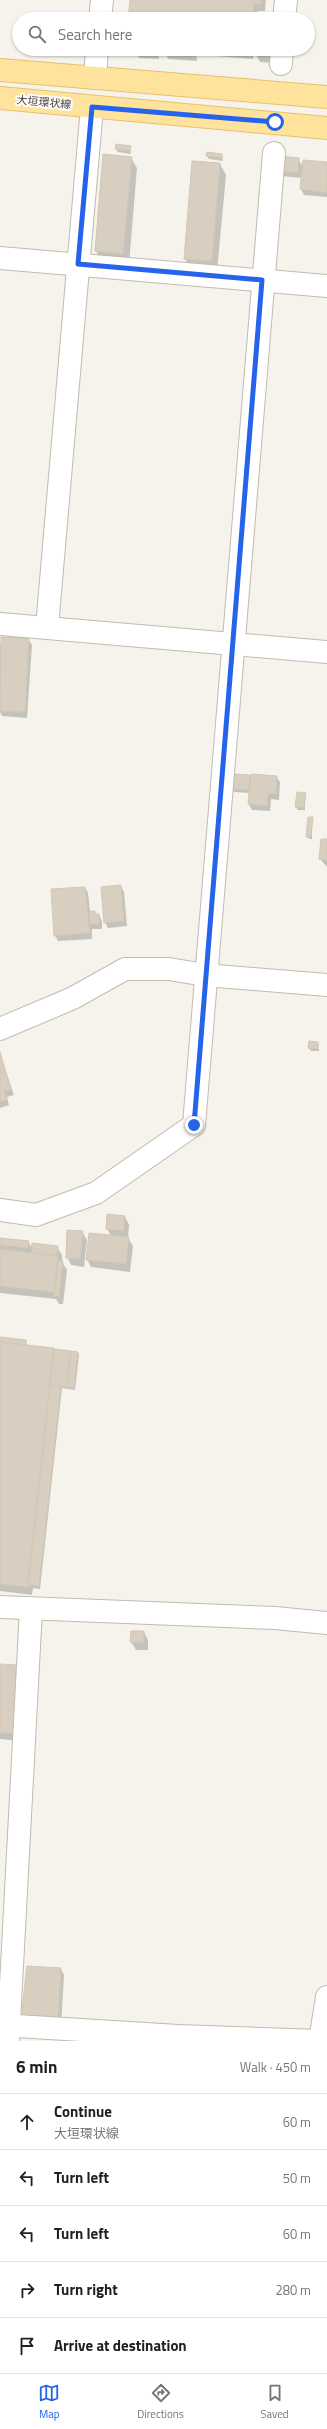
<!DOCTYPE html>
<html lang="en">
<head>
<meta charset="utf-8">
<style>
  :root { --surface:#fff; --page:#f6f6f6; --text:#202124; --muted:#757577; --line:#e0e0e0; --accent:#2563eb }
  body { margin:0; font-family:"Titillium Web","Noto Sans JP",sans-serif; background:var(--page); color:var(--text) }
  .stop { position:absolute; width:12px; height:12px; margin:-9px; border:3px solid #2563eb; border-radius:50%; background:#fff }
  .stop.end { background:#2563eb; border-color:#fff; box-shadow:0 1px 4px #0008 }
  .list { margin:0; padding:0; list-style:none }
  h2 { display:flex; justify-content:space-between; align-items:center; height:52px; margin:0; padding:0 16px; font-size:17px }
  h2 small { font-size:13px; font-weight:400; color:var(--muted) }
  .list li { display:grid; grid-template-columns:26px 1fr auto; gap:12px; align-items:center; box-sizing:border-box; height:56px; padding:0 16px; border-top:1px solid var(--line) }
  .list b { display:block; font-size:15px; white-space:nowrap }
  .list p { margin:0; font-size:13px; white-space:nowrap; color:var(--muted) }
  .list em { font-size:13px; font-style:normal; color:var(--muted) }
  .icon { flex:none; width:22px; height:22px; fill:none; stroke:currentColor; stroke-width:2; stroke-linecap:round; stroke-linejoin:round }
  .map { position:relative; flex:none; width:327px; height:2041px; overflow:hidden }
  .search { position:absolute; background:var(--surface); box-shadow:0 1px 3px #0004; left:12px; right:12px; top:12px; height:44px; display:flex; align-items:center; gap:10px; box-sizing:border-box; padding:0 14px; border-radius:22px; color:var(--muted); font-size:15px }
  .sheet { height:332px; background:var(--surface) }
  nav { display:flex; justify-content:space-around; align-items:center; box-sizing:border-box; height:56px; border-top:1px solid var(--line); background:var(--surface); font-size:11px; color:var(--muted) }
  nav a { display:grid; justify-items:center; gap:2px }
  nav .on { color:var(--accent) }
  .map>svg:first-child { display:block }
  .shadow { fill:#0003 }
  .building { fill:#d8cfc1; stroke:#d3c7b4 }
  .lines { fill:none; stroke-linecap:round; stroke-linejoin:round }
  .minor-casing { stroke:#c2bbae; stroke-width:24 }
  .primary-casing { stroke:#e6c16a; stroke-width:24 }
  .minor { stroke:#fff; stroke-width:22 }
  .primary { stroke:#ffe39c; stroke-width:22 }
  .route { stroke:#2563eb; stroke-width:5 }
  .labels { text-anchor:middle; dominant-baseline:central; stroke-width:4; stroke-linejoin:round; paint-order:stroke }
  .street-label { font-size:11px; fill:#4b4439; stroke:#fff }
</style>
</head>
<body>
<div class="map">
<svg width="327" height="2041" viewBox="0 0 327 2041">
  <rect width="100%" height="100%" fill="#f6f3ec"/>
  <g class="shadow">
    <polygon points="130,0 266,0 265,11 258,11 257,19 129,19"/>
    <polygon points="134,49 157,49 159,59 139,58"/>
    <polygon points="164,49 268,49 273,57 272,63 260,62 254,52 253,59 203,55 201,52 196,51 197,61 168,59"/>
    <polygon points="130,147 131,154 118,152 116,149"/>
    <polygon points="104,155 131,158 137,168 129,264 102,262 96,251"/>
    <polygon points="222,155 223,161 209,159 207,156"/>
    <polygon points="298,159 303,167 327,164 327,197 304,195 301,189 302,178 282,176 279,171"/>
    <polygon points="220,164 226,175 217,271 191,269 185,259"/>
    <polygon points="28,639 32,645 27,718 2,716 0,712 0,645"/>
    <polygon points="249,776 251,779 276,777 280,782 279,800 271,799 270,811 252,810 249,804 250,793 234,792 233,789"/>
    <polygon points="305,794 305,810 298,810 296,807"/>
    <polygon points="312,818 312,839 309,839 307,836"/>
    <polygon points="327,840 327,867 320,859"/>
    <polygon points="121,886 124,892 127,926 108,928 105,922"/>
    <polygon points="85,888 88,893 90,912 99,915 102,921 102,929 92,929 92,939 58,941 55,935"/>
    <polygon points="318,1043 319,1051 311,1051 309,1048"/>
    <polygon points="0,1054 14,1095 7,1097 9,1105 0,1108"/>
    <polygon points="125,1217 129,1225 128,1238 133,1246 130,1272 91,1267 87,1259 111,1236 107,1228"/>
    <polygon points="82,1232 87,1240 84,1267 71,1265 67,1257"/>
    <polygon points="0,1239 28,1242 32,1248 57,1247 62,1255 62,1262 67,1270 63,1304 59,1304 56,1299 0,1293"/>
    <polygon points="0,1338 25,1341 28,1346 78,1353 79,1355 75,1390 62,1388 40,1589 33,1588 32,1595 0,1591"/>
    <polygon points="144,1632 148,1640 148,1650 136,1650 131,1642"/>
    <polygon points="0,1665 19,1741 0,1739"/>
    <polygon points="61,1969 64,1975 61,2027 26,2025"/>
  </g>
  <g class="building">
    <polygon points="130,0 261,0 261,4 254,3 252,19 128,19"/>
    <polygon points="133,49 156,49 155,51"/>
    <polygon points="163,49 193,49 193,54 163,51"/>
    <polygon points="219,49 249,49 249,52"/>
    <polygon points="255,49 269,49 268,55 254,54"/>
    <polygon points="116,144 131,146 130,151 115,149"/>
    <polygon points="207,152 222,154 222,158 206,156"/>
    <polygon points="103,154 132,157 123,254 95,251"/>
    <polygon points="279,156 299,158 298,173 278,171"/>
    <polygon points="303,160 327,162 327,193 300,189"/>
    <polygon points="192,161 220,163 212,261 184,259"/>
    <polygon points="1,637 29,638 25,712 0,711"/>
    <polygon points="233,774 250,775 249,790 232,789"/>
    <polygon points="251,774 277,776 276,794 268,794 267,806 248,804"/>
    <polygon points="297,792 306,793 304,808 295,807"/>
    <polygon points="308,817 313,817 311,837 306,837"/>
    <polygon points="321,839 327,839 327,860 319,859"/>
    <polygon points="121,885 124,921 104,923 101,887"/>
    <polygon points="85,887 90,933 54,936 51,889"/>
    <polygon points="89,911 95,911 95,914 99,914 99,924 90,924"/>
    <polygon points="309,1041 318,1042 318,1049 308,1048"/>
    <polygon points="0,1052 11,1090 4,1091 7,1100 0,1102"/>
    <polygon points="107,1214 125,1216 124,1231 106,1229"/>
    <polygon points="67,1230 83,1231 80,1259 66,1258"/>
    <polygon points="89,1233 129,1237 126,1264 86,1260"/>
    <polygon points="0,1238 29,1241 28,1248 0,1245"/>
    <polygon points="32,1243 58,1246 57,1256 31,1253"/>
    <polygon points="0,1249 58,1256 54,1292 0,1286"/>
    <polygon points="58,1260 63,1261 59,1297 54,1296"/>
    <polygon points="0,1337 26,1340 26,1345 0,1342"/>
    <polygon points="0,1342 54,1348 28,1587 0,1584"/>
    <polygon points="54,1349 71,1351 67,1387 50,1385"/>
    <polygon points="71,1351 78,1352 74,1388 67,1387"/>
    <polygon points="50,1385 61,1386 39,1586 28,1585"/>
    <polygon points="131,1631 144,1631 144,1643 130,1642"/>
    <polygon points="0,1664 19,1665 15,1733 0,1733"/>
    <polygon points="27,1966 61,1968 58,2021 21,2019"/>
  </g>
  <g class="lines">
    <defs>
      <g id="minor">
        <polyline points="100,19 102,0"/>
        <polyline points="284,19 286,0"/>
        <polyline points="281,64 282,49"/>
        <polyline points="95,78 97,49"/>
        <polyline points="0,258 327,286"/>
        <polyline points="0,624 327,652"/>
        <polyline points="47,627 92,107"/>
        <polyline points="0,1029 73,998 125,969 169,969 205,975 327,985"/>
        <polyline points="0,1210 36,1215 96,1193 194,1125 274,153"/>
        <polyline points="0,1607 275,1618 327,1623"/>
        <polyline points="0,2025 178,2036 320,2041"/>
        <polyline points="8,2041 31,1609"/>
        <polyline points="320,2041 327,1997"/>
      </g>
      <g id="primary">
        <polyline points="0,70 327,97"/>
        <polyline points="0,98 327,128"/>
      </g>
    </defs>
    <use href="#minor" class="minor-casing"/>
    <use href="#primary" class="primary-casing"/>
    <use href="#minor" class="minor"/>
    <use href="#primary" class="primary"/>
  </g>
  <g class="lines">
    <polyline class="route" points="194,1125 262,280 78,264 92,107 275,122"/>
  </g>
  <g class="labels">
    <g class="street-label">
      <text transform="translate(44 102) rotate(5)">大垣環状線</text>
    </g>
  </g>
</svg>
<div class="stop" style="left:275px;top:122px"></div>
<div class="stop end" style="left:194px;top:1125px"></div>
<div class="search"><svg class="icon" aria-label="search" viewBox="0 0 24 24"><circle cx="10" cy="10" r="6"/><path d="M15 15l6 6"/></svg>Search here</div>
</div>
<section class="sheet">
<h2>6 min<small>Walk · 450 m</small></h2>
<ul class="list">
<li><svg class="icon" aria-label="ahead" viewBox="0 0 24 24"><path d="M12 20V5M6 11l6-6 6 6"/></svg><div><b>Continue</b><p>大垣環状線</p></div><em>60 m</em></li>
<li><svg class="icon" aria-label="left" viewBox="0 0 24 24"><path d="M17 20v-9H6M10 6l-5 5 5 5"/></svg><div><b>Turn left</b></div><em>50 m</em></li>
<li><svg class="icon" aria-label="left" viewBox="0 0 24 24"><path d="M17 20v-9H6M10 6l-5 5 5 5"/></svg><div><b>Turn left</b></div><em>60 m</em></li>
<li><svg class="icon" aria-label="right" viewBox="0 0 24 24"><path d="M7 20v-9h11M14 6l5 5-5 5"/></svg><div><b>Turn right</b></div><em>280 m</em></li>
<li><svg class="icon" aria-label="arrive" viewBox="0 0 24 24"><path d="M6 21V4h12l-3 4 3 4H6"/></svg><div><b>Arrive at destination</b></div></li>
</ul>
</section>
<nav>
<a class="on"><svg class="icon" aria-label="map" viewBox="0 0 24 24"><path d="M3 6l6-2 6 2 6-2v14l-6 2-6-2-6 2zM9 4v14M15 6v14"/></svg>Map</a>
<a><svg class="icon" aria-label="directions" viewBox="0 0 24 24"><path d="M12 3l9 9-9 9-9-9zM9 14v-3h6M13 9l2 2-2 2"/></svg>Directions</a>
<a><svg class="icon" aria-label="saved" viewBox="0 0 24 24"><path d="M7 4h10v16l-5-4-5 4z"/></svg>Saved</a>
</nav>
</body>
</html>
